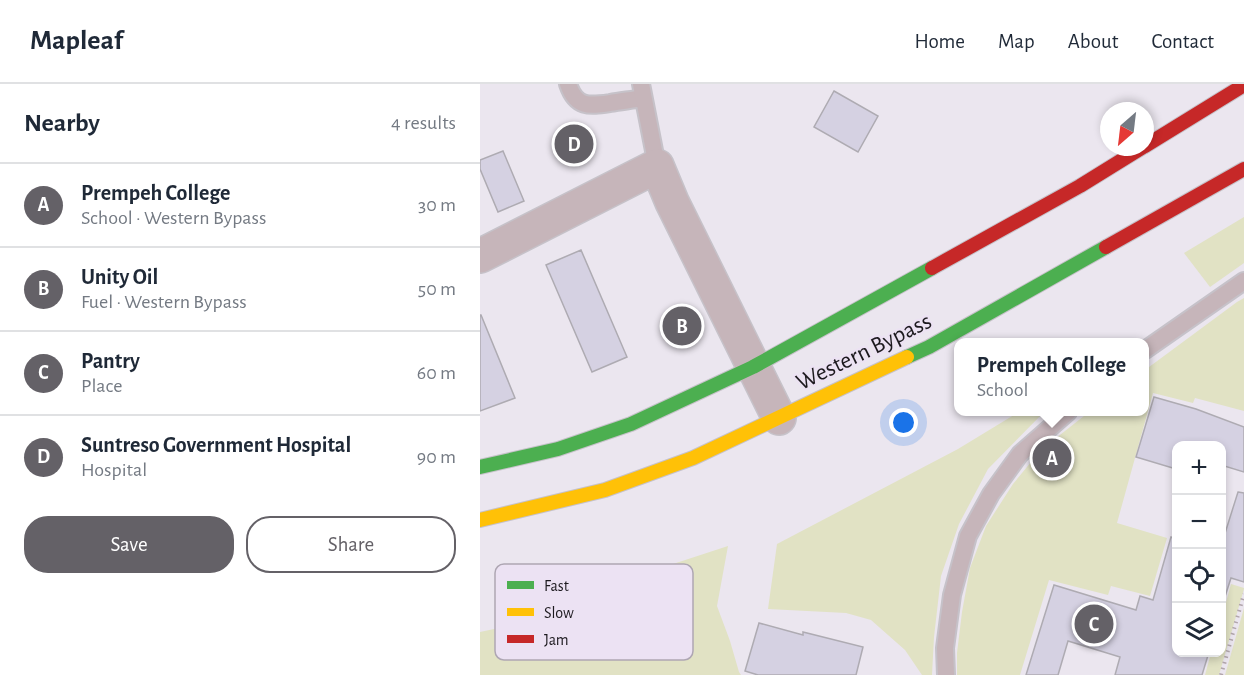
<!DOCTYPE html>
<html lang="en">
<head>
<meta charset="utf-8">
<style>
  :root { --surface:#fff; --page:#f2f2f3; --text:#1f2937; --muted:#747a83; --line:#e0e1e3; --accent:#646167 }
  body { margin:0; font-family:"Alegreya Sans",sans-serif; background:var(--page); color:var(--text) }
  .controls { position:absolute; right:18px; bottom:18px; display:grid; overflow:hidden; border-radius:12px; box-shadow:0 3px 9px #0003 }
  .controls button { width:54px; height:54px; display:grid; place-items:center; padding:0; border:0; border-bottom:2px solid var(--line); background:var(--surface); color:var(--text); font:30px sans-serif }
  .compass { position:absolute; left:620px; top:18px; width:54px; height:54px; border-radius:50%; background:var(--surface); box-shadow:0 3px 9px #0003; rotate:208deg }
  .you { position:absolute; left:424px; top:339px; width:21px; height:21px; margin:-15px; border:4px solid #fff; border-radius:50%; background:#1a73e8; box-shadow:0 0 0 9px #1a73e833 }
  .badge { display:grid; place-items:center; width:39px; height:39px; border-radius:50%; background:var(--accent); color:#fff; font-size:20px; font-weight:700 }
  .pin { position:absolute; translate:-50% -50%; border:3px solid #fff; box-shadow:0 2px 6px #0006 }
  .popup { position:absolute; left:474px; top:254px; width:195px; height:78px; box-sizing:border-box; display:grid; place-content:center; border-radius:12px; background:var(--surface); filter:drop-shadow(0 2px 4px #0005); font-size:20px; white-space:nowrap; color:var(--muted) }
  .popup b { font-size:22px; color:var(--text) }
  .popup::after { content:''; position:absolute; left:50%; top:100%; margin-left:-12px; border:12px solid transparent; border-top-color:var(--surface) }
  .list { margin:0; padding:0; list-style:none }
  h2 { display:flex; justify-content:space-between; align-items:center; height:78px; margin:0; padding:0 24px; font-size:26px }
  h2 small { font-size:20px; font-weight:400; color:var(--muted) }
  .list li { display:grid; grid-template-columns:39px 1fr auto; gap:18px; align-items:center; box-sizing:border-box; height:84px; padding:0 24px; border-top:2px solid var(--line) }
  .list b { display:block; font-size:22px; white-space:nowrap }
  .list p { margin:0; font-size:20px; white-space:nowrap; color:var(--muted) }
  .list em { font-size:20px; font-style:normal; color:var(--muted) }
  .actions { display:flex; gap:12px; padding:18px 24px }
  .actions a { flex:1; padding:14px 0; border:2px solid var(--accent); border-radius:24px; text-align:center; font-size:21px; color:var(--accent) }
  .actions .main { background:var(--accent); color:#fff }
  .icon { flex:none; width:33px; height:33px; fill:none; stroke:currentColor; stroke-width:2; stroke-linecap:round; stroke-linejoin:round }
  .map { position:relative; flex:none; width:764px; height:591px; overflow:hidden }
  header { display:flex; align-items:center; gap:36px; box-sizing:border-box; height:84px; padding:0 30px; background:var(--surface); border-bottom:2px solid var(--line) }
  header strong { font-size:28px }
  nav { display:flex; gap:33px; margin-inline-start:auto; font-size:21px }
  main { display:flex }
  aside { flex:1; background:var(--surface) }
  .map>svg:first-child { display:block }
  .green { fill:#e1e2c4 }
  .building { fill:#d5d1e2; stroke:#aeabb2; stroke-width:1.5 }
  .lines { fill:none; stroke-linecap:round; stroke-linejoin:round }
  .lane-casing { stroke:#c6c2c9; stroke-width:20 }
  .street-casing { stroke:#c6c2c9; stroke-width:36 }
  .fast-casing { stroke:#c6c2c9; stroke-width:16 }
  .slow-casing { stroke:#c6c2c9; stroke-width:16 }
  .jam-casing { stroke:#c6c2c9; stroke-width:16 }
  .path { stroke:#b2a6ac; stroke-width:4; stroke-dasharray:1.5 4.5; stroke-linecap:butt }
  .lane { stroke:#c6b5ba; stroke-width:16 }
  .street { stroke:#c6b5ba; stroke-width:33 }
  .fast { stroke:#4caf50; stroke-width:14 }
  .slow { stroke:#ffc107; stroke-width:14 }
  .jam { stroke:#c62828; stroke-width:14 }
  .labels { text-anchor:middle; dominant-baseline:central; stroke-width:4.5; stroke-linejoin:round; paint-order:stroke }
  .street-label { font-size:24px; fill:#1c191e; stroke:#ece2f3 }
  .key { fill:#ece2f3; stroke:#aea6b3; stroke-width:1.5 }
  .key-label { font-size:16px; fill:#1c191e }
</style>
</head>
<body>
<header>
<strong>Mapleaf</strong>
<nav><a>Home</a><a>Map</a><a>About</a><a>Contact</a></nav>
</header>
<main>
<aside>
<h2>Nearby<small>4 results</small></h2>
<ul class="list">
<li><span class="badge">A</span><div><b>Prempeh College</b><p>School · Western Bypass</p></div><em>30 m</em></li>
<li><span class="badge">B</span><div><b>Unity Oil</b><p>Fuel · Western Bypass</p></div><em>50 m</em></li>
<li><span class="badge">C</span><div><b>Pantry</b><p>Place</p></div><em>60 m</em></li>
<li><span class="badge">D</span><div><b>Suntreso Government Hospital</b><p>Hospital</p></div><em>90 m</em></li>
</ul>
<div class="actions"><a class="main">Save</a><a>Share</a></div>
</aside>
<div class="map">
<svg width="764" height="591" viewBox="0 0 764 591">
  <rect width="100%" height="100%" fill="#ebe6ef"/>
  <g class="green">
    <polygon points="764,133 764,179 730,203 704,169"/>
    <polygon points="764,214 764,327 715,314 713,319 673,309 637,439 687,454 670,512 631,502 628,511 569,496 540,591 477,591 477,569 482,528 490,484 506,442 533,400 561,366 609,328 665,328 665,286 757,218"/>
    <polygon points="539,328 564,328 508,385 479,440 461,492 454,553 452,591 442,591 425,566 391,536 366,529 288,525 297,460 478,365"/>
    <polygon points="248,462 237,522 250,557 259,588 261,591 0,591 0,548 14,545 141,497"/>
    <polygon points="751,500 764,504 764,505 739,591 725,591 731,569 742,568 742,533"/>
    <polygon points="764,524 764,591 745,591"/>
  </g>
  <g class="building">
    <polygon points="354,7 398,32 378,68 334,43"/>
    <polygon points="23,67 44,117 18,128 0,85 0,76"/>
    <polygon points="101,166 147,273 112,288 66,181"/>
    <polygon points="0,231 1,231 35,314 0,327"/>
    <polygon points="674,313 716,325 764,343 764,388 741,381 741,362 696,362 696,385 656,373"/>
    <polygon points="758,408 764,409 764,498 751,494 741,525 741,462"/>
    <polygon points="691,453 696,455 696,568 729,568 722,591 635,591 640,573 588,557 578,591 546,591 574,501 656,526 660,512 673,516"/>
    <polygon points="279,539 323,551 323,548 383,563 376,591 278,591 265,587"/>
  </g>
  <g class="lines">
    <defs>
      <g id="lane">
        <path d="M88 0C96 24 109 22 130 19 141 17 152 16 163 14"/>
        <polyline points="161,0 177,82"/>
        <polyline points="665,266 764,197"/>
        <polyline points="466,591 465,564 472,511 488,452 511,410 540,370 588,328"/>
      </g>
      <polyline id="street" points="0,172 177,82 192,118 299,334"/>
      <g id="fast">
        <polyline points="427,273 449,263 626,163"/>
        <polyline points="0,383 78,365 151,340 273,283 452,184"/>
      </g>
      <polyline id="slow" points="0,436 125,406 213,374 427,273"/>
      <g id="jam">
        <polyline points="665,62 764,1"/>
        <polyline points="626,163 764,85"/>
        <polyline points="452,184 600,102 663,63"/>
      </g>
    </defs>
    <use href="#lane" class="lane-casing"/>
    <use href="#street" class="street-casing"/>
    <use href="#fast" class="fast-casing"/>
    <use href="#slow" class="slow-casing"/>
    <use href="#jam" class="jam-casing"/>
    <polyline class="path" points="741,591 764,510"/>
    <use href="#lane" class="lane"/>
    <use href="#street" class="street"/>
    <use href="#fast" class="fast"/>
    <use href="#slow" class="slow"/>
    <use href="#jam" class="jam"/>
  </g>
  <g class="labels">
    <g class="street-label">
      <text transform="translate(384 268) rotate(-26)">Western Bypass</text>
    </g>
  </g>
  <rect x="15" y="480" width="198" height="96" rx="9" class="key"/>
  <rect x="27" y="497" width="27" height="8" fill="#4caf50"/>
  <rect x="27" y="524" width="27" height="8" fill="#ffc107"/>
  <rect x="27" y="551" width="27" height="8" fill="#c62828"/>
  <g class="key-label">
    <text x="64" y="507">Fast</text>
    <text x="64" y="534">Slow</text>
    <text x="64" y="561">Jam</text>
  </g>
</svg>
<div class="controls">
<button>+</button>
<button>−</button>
<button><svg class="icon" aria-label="locate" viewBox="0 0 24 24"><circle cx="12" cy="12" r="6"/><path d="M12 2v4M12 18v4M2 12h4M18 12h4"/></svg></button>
<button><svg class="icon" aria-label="layers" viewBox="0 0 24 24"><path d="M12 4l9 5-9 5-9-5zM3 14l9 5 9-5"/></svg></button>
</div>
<svg class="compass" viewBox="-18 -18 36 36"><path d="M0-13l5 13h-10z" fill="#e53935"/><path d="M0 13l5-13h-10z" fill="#747a83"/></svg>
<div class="you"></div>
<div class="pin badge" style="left:572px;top:374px">A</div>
<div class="popup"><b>Prempeh College</b>School</div>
<div class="pin badge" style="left:202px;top:242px">B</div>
<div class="pin badge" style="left:614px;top:540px">C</div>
<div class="pin badge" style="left:94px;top:60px">D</div>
</div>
</main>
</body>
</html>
